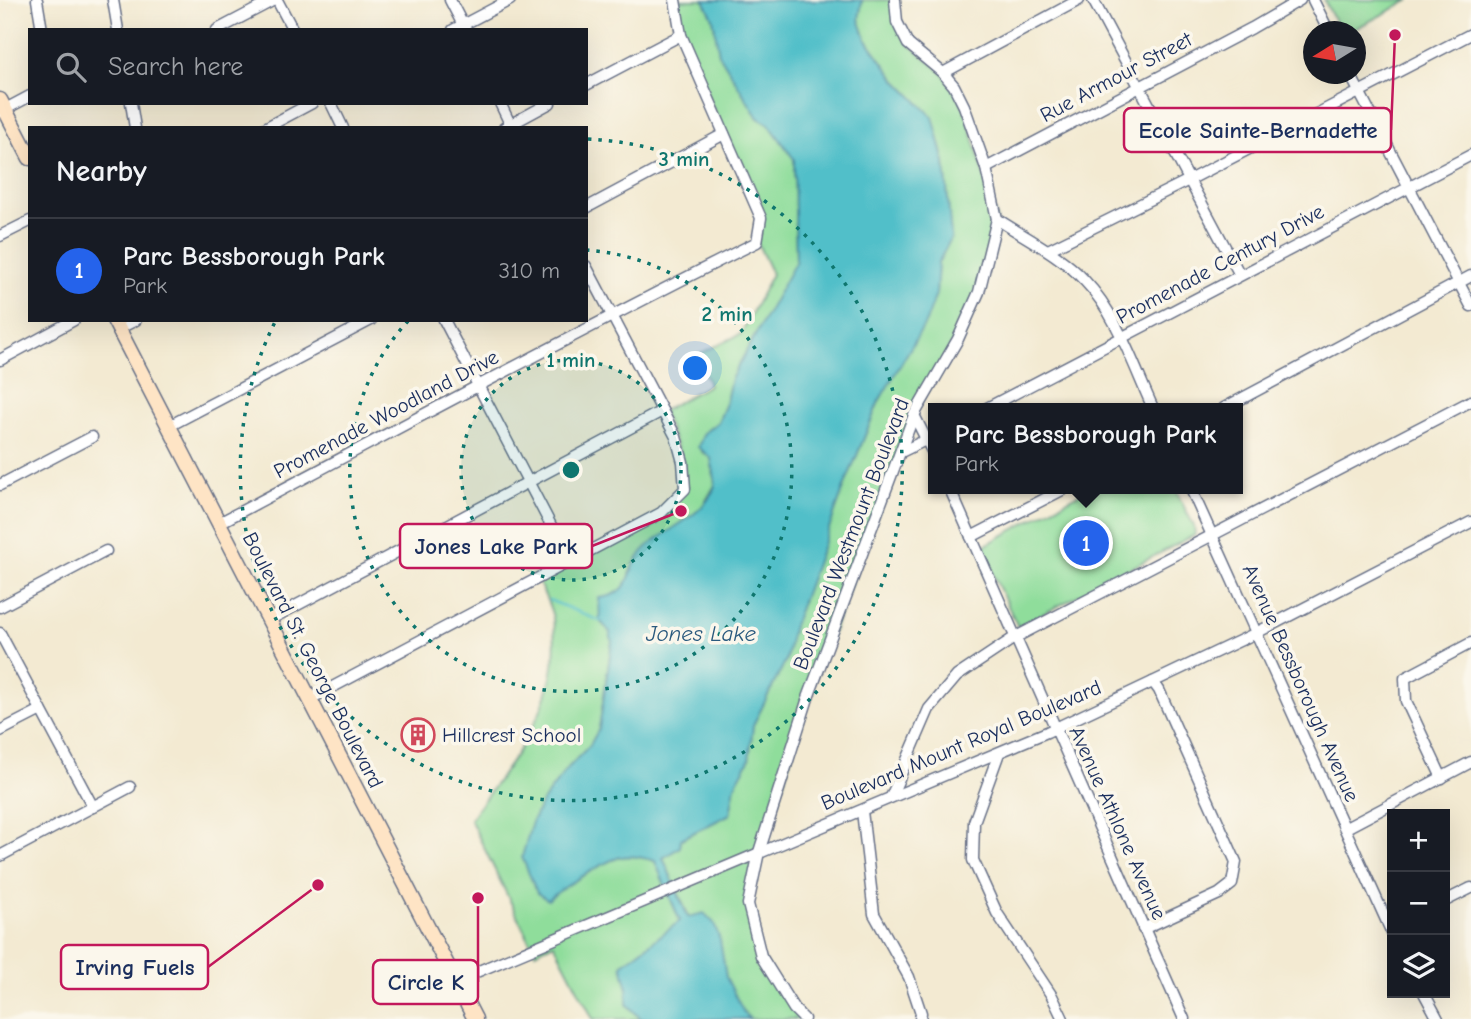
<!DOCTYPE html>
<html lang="en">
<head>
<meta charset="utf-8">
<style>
  :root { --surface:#171b24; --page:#242831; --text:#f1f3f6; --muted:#9ea1a6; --line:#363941; --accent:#2563eb }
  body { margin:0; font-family:"Comic Neue",sans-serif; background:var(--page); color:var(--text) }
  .controls { position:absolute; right:21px; bottom:21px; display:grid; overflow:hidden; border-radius:0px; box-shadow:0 7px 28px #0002 }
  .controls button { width:63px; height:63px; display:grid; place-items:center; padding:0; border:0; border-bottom:2px solid var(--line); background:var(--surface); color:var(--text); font:35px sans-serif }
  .compass { position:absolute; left:1303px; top:21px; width:63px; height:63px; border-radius:50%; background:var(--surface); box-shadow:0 7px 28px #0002; rotate:259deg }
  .you { position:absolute; left:696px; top:369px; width:24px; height:24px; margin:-18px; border:5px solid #fff; border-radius:50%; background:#1a73e8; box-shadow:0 0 0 10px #1a73e833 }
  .badge { display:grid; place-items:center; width:46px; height:46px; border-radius:50%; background:var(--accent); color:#fff; font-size:23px; font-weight:700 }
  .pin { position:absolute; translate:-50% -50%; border:4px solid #fff; box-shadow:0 2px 7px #0006 }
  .popup { position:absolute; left:928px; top:403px; width:315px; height:91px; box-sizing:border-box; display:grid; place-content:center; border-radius:0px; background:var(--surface); filter:drop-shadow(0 2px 5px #0005); font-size:23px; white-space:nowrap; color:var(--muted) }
  .popup b { font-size:26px; color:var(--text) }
  .popup::after { content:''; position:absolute; left:50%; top:100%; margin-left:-14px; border:14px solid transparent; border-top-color:var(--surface) }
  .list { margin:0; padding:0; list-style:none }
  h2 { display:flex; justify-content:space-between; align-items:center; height:91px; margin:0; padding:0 28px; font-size:30px }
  h2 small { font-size:23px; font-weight:400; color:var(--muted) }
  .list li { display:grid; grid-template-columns:46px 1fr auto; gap:21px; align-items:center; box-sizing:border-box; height:105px; padding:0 28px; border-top:2px solid var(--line) }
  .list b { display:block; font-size:26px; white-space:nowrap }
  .list p { margin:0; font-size:23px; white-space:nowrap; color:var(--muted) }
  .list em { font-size:23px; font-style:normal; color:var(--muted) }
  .icon { flex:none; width:38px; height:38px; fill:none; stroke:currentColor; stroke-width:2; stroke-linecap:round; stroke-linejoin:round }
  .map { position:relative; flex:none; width:1471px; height:1019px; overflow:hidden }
  .search { position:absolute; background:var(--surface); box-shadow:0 7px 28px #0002; left:28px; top:28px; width:560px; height:77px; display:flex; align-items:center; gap:18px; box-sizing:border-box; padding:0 24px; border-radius:0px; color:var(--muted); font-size:26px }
  .panel { position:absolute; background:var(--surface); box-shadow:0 7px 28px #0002; left:28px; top:126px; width:560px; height:196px; border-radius:0px }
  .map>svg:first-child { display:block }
  .green { fill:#8fdd9b; stroke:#55867c; stroke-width:2 }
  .water { fill:#51bfc9; stroke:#367794; stroke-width:2 }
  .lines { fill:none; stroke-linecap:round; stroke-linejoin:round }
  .stream { stroke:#51bfc9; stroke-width:2.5 }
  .street-casing { stroke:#677087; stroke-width:13 }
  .secondary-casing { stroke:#677087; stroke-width:17 }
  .street { stroke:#fff; stroke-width:10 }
  .secondary { stroke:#fee4c5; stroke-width:14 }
  .ring { fill:none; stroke:#0f766e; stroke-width:3.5; stroke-dasharray:3.5 7 }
  .labels { text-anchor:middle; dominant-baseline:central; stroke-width:7; stroke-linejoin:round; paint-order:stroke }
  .street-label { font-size:21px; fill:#1b2f5e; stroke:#fbf7ec }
  .poi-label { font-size:21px; fill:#1b2f5e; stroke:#fbf7ec; text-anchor:start }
  .water-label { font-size:23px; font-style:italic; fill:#2b5a7e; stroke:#fbf7ec }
  .centre { fill:#0f766e; stroke:#fbf7ec; stroke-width:3.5 }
  .ring-label { font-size:21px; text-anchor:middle; font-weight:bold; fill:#0f766e; stroke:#fbf7ec; stroke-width:7; stroke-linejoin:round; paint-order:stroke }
  .leader { fill:none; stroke:#c2185b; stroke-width:2.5 }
  .callout-dot { fill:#c2185b; stroke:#fbf7ec; stroke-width:2.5 }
  .callout { fill:#fbf7ec; stroke:#c2185b; stroke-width:2.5 }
  .callout-label { font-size:23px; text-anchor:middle; font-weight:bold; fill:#1b2f5e }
</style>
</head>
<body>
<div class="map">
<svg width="1471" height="1019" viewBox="0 0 1471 1019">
  <rect width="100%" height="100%" fill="#fbf7ec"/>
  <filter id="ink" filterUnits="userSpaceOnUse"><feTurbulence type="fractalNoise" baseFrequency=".0143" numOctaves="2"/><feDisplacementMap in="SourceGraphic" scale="14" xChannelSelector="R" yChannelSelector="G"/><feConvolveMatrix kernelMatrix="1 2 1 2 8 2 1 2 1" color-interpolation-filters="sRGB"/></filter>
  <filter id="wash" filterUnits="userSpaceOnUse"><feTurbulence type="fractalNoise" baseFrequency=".00686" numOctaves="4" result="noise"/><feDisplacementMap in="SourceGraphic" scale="28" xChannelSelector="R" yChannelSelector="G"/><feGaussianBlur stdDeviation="1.57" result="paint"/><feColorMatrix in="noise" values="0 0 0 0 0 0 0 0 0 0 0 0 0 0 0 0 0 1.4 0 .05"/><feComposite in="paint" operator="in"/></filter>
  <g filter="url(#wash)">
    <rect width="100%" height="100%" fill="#f3ead2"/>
    <g class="green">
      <path d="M675 0H704L713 18 719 54 758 118 769 124 794 159 796 262 731 379 725 406 718 422 704 433 702 452 711 458 715 485 701 509 646 548 631 568 629 582 622 591 613 596 600 621 611 632 612 642 599 729 590 745 568 768 542 802 532 880 534 888 548 899C560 889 606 860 621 857 632 855 645 858 655 861L680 921 622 965 627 985V1004L641 1019H593L554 943 535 952 470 819C515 756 565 702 553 618 551 607 544 594 539 583L661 513 685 489 683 462 662 411 709 385 697 355 741 334 772 274 757 242 761 218 681 35Z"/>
      <path d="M862 0H895L908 43 943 73 964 106 997 219 979 292 914 415 808 698 748 904 761 956 804 1019H750C730 1000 720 966 720 940L689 917 663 858 680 847 681 839 730 814 735 785 749 760 753 725 786 660 792 629 846 482 879 401 936 294 938 263 951 238 945 163 933 118 896 80 866 39 859 19Z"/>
      <polygon points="1324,0 1410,0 1349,32 1340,31"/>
      <polygon points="1088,489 1175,489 1194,526 1195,535 1018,627 980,548"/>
    </g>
    <path class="water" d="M704 0H862L859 19 866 39 896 80 933 117 945 163 951 238 938 263 936 294 926 322 879 401 846 482 792 629 786 660 753 725 749 760 735 785 730 814 681 839 680 847 663 858 688 917 704 913 714 923 720 940 726 977 744 1013 750 1019H641L627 1004V985L622 965 680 921 655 861C645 858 632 855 621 857 606 860 560 889 548 900L537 893 522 857 532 822 542 802 568 768 590 745 599 729 612 642 610 632 600 621 599 598C637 594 624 568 647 547 668 528 708 514 715 485 716 477 712 466 711 458L698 447 704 433 718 422 725 406 731 379 796 261 794 159 769 124 758 118 719 54 713 18Z"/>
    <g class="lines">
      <polyline class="stream" points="549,600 600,621"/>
    </g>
  </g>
  <g filter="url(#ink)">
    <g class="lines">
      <defs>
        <g id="street">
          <polyline points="37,0 42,30"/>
          <polyline points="113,0 118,30"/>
          <polyline points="277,0 293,30"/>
          <polyline points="450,0 465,29"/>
          <polyline points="1093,0 1240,275"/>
          <polyline points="1313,0 1329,32"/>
          <polyline points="217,30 274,0"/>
          <polyline points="453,30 510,0"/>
          <polyline points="943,73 1079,0"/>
          <polyline points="1350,74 1471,306"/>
          <polyline points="586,85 681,35"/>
          <polyline points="131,103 135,128"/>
          <polyline points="331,103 343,128"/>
          <polyline points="500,103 512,128"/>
          <polyline points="0,112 30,96"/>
          <polyline points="265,128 312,103"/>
          <polyline points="504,128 550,103"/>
          <polyline points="986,168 1252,28 1300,0"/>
          <polyline points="586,208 724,134"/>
          <path d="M997 219C1026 238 1061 255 1085 281 1117 314 1134 367 1153 408"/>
          <polyline points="0,236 30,221"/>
          <polyline points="1048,250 1189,180 1471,34"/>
          <polyline points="444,320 570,562"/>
          <polyline points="118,329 136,320"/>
          <polyline points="0,360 74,320"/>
          <polyline points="987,408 1471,155"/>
          <polyline points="1224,408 1471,276"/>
          <polyline points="914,415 934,455"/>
          <polyline points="169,426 371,320"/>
          <polyline points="901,452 934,436"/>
          <polyline points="0,485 92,437"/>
          <polyline points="950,489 1184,1019"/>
          <polyline points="1191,489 1392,933"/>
          <path d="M219 523C398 429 576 332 757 242L761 218 681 35 675 0"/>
          <polyline points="971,537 1064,489"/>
          <polyline points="0,607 106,551"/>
          <polyline points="269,620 662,411"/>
          <polyline points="0,633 93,807"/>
          <polyline points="310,699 661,513 685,489 683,462 676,437 586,266"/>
          <polyline points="0,731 41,710"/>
          <polyline points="999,753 974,822 973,860 997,913 1052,996 1063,1019"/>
          <polyline points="1442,778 1406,701 1405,678 1471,643"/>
          <polyline points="891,797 929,709 957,676 1014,638 1471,401"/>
          <polyline points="862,811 874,914 909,977 921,1013 920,1019"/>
          <polyline points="1346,828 1471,762"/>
          <polyline points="0,856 130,787"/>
          <polyline points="1445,901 1471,888"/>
          <polyline points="1143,929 1219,894 1232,884 1236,862 1159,690 1153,682"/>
          <polyline points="455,981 1047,732 1254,634 1471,522"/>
          <polyline points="1424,993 1438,1019"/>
          <polyline points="804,1019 794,1009 761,956 748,904 759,852 808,698 914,415 958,339 979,292 997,219 986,168 964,106 954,86 943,73 908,44 897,22 895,0"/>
        </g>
        <g id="secondary">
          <polyline points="0,100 30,158"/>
          <polyline points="114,320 475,1019"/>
        </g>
      </defs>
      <use href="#street" class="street-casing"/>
      <use href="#secondary" class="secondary-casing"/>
      <use href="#street" class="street"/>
      <use href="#secondary" class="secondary"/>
    </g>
  </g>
  <circle cx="571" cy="470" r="110" fill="#0f766e" fill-opacity=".12"/>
  <g class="ring">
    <circle cx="571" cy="470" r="110"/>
    <path d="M586 250A221 221 0 1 1 408 321"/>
    <path d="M588 139A331 331 0 1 1 275 322"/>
  </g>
  <defs>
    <symbol id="building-ring" viewBox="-11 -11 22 22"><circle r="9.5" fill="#fbf7ec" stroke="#d1495b" stroke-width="1.5"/><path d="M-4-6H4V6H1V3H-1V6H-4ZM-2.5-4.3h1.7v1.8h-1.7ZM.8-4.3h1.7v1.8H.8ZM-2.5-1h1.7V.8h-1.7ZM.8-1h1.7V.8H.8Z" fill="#d1495b"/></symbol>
  </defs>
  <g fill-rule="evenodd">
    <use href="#building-ring" x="399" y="716" width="38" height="38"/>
  </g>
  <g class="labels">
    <g class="street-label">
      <text transform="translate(1116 77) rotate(-28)">Rue Armour Street</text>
      <text transform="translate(1220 264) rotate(-28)">Promenade Century Drive</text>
      <text transform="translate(386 414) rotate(-28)">Promenade Woodland Drive</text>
      <text transform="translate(851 534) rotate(-69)">Boulevard Westmount Boulevard</text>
      <text transform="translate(313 660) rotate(63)">Boulevard St. George Boulevard</text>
      <text transform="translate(1301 683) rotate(66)">Avenue Bessborough Avenue</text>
      <text transform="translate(961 745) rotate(-23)">Boulevard Mount Royal Boulevard</text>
      <text transform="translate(1118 823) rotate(66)">Avenue Athlone Avenue</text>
    </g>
    <g class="poi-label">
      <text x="442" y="735">Hillcrest School</text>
    </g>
    <g class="water-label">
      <text x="701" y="633">Jones Lake</text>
    </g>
  </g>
  <circle cx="571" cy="470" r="10" class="centre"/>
  <g class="ring-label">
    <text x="684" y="166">3 min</text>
    <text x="727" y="321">2 min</text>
    <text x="571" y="367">1 min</text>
  </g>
  <path class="leader" d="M1395 35L1391 130M681 511L592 546M318 885L208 967M478 898L478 982"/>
  <g class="callout-dot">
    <circle cx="1395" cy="35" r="7"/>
    <circle cx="681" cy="511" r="7"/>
    <circle cx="318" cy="885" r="7"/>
    <circle cx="478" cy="898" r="7"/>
  </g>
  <g class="callout">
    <rect x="1124" y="108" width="267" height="44" rx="7"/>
    <rect x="400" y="524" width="192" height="44" rx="7"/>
    <rect x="61" y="945" width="147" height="44" rx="7"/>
    <rect x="373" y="960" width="105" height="44" rx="7"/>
  </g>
  <g class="callout-label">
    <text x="1258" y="138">Ecole Sainte-Bernadette</text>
    <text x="496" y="554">Jones Lake Park</text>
    <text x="135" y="975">Irving Fuels</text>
    <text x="426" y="990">Circle K</text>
  </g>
</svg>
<div class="controls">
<button>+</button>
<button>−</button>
<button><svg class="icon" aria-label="layers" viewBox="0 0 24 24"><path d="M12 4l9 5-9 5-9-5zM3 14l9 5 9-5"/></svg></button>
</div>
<svg class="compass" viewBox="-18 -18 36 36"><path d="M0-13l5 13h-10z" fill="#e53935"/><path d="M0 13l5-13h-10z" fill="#9ea1a6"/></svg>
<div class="you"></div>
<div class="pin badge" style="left:1086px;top:543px">1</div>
<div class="popup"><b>Parc Bessborough Park</b>Park</div>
<div class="search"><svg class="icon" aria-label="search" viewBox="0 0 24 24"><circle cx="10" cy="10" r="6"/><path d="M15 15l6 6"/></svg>Search here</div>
<section class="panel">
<h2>Nearby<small></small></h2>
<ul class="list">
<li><span class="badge">1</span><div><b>Parc Bessborough Park</b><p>Park</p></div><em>310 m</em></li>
</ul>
</section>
</div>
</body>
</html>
